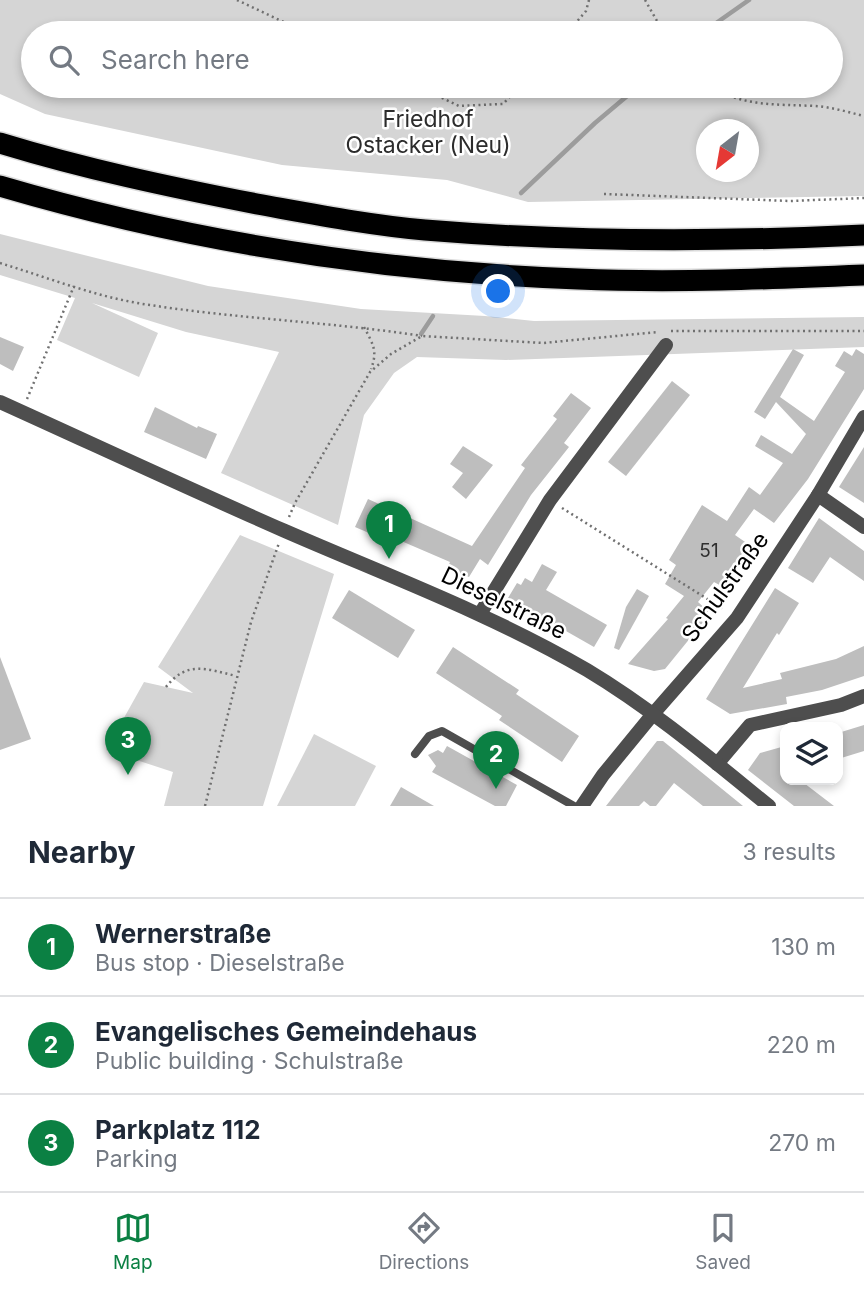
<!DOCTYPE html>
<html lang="en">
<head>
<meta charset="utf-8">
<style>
  :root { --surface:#fff; --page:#f2f2f3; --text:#1f2937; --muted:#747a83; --line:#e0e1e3; --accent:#0b8043 }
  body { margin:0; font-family:Inter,sans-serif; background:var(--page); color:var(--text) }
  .controls { position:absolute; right:21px; bottom:21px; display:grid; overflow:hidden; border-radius:14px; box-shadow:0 4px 10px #0003 }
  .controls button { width:63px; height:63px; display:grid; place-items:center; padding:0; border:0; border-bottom:2px solid var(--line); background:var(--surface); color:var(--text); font:35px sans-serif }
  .compass { position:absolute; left:696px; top:119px; width:63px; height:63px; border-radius:50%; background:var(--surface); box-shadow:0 4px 10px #0003; rotate:211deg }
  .you { position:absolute; left:499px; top:292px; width:24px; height:24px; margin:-18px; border:5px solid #fff; border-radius:50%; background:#1a73e8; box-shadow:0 0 0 10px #1a73e833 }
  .badge { display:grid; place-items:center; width:46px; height:46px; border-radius:50%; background:var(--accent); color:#fff; font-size:23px; font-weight:700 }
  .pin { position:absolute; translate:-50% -58px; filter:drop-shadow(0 2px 4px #0008) }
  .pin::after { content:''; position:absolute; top:37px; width:24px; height:21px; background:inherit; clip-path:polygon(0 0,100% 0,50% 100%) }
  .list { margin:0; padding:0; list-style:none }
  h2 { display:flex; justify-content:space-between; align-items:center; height:91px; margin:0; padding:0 28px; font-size:30px }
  h2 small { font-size:23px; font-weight:400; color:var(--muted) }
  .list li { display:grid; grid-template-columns:46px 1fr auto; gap:21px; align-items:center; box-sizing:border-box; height:98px; padding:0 28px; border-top:2px solid var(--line) }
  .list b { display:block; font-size:26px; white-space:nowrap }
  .list p { margin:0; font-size:23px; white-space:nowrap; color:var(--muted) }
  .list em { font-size:23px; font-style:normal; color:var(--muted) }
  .icon { flex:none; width:38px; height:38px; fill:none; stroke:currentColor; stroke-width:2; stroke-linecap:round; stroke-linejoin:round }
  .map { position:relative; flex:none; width:864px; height:806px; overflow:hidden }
  .search { position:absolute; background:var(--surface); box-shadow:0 4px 10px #0003; left:21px; right:21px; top:21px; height:77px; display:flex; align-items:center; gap:18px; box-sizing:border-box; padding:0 24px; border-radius:38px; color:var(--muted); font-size:26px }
  .sheet { height:385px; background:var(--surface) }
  nav { display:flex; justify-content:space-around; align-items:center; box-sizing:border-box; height:98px; border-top:2px solid var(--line); background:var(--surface); font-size:19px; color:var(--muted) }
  nav a { display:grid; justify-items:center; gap:4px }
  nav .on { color:var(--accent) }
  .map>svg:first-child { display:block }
  .green { fill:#d5d5d5; fill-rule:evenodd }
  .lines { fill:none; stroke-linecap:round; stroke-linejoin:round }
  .stream { stroke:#9c9c9c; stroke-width:4.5 }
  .building { fill:#bebebe }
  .motorway-casing { stroke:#dbdbdb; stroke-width:24 }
  .path { stroke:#707070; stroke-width:2.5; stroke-dasharray:2 3.5; stroke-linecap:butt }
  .service { stroke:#4e4e4e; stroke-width:8 }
  .minor { stroke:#4e4e4e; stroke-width:14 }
  .tertiary { stroke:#4e4e4e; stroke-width:14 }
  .motorway { stroke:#000; stroke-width:21 }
  .labels { text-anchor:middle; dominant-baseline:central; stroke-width:5; stroke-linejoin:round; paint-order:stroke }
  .number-label { font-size:19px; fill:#303030 }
  .park-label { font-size:23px; fill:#2c2c2c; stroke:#fff }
  .street-label { font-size:23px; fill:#000; stroke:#fff }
</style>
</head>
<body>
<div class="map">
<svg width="864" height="806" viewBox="0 0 864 806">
  <rect width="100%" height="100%" fill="#fff"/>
  <g class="green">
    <path d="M0 0H864V196L528 202 447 180 282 165 45 114 0 94ZM33 33H831V86H33ZM706 130H748V172H706Z"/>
    <polygon points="0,234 208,286 361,309 485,316 534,321 864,317 864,347 506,360 417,357 394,373 364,415 338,525 221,473 279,352 186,332 92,303 158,333 139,377 57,340 75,298 0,275"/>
    <polygon points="240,535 334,574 263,806 164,806 173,772 106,750 144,682 193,693 158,667"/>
    <polygon points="314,734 376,766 355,806 277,806"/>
  </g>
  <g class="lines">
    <g class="stream">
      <polyline points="702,33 749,0"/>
      <polyline points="521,193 595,123 639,86"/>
      <polyline points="421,334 433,316"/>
    </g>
  </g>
  <g class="building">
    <polygon points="0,337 24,347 13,371 0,364"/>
    <polygon points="793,349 804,355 780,397 814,421 845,372 835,366 844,351 852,356 856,349 864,354 864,389 808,479 774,523 754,509 735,535 748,544 735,565 736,566 723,587 714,582 698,602 708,611 702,619 704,621 665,669 654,671 628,664 668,619 666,618 684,596 665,584 676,565 669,560 702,505 727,521 749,487 760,495 783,463 755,446 761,435 792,454 806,434 776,402 765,419 754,412"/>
    <polygon points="672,381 690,395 626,476 608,462"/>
    <polygon points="571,393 591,408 564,443 569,447 531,495 488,565 480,559 469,577 447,568 450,562 378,531 376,536 355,527 368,499 472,546 525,468 521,465 557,419 553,416"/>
    <polygon points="155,407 197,428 198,426 217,434 206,459 144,432"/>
    <polygon points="463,446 493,465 466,499 452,487 463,473 450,464"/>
    <polygon points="864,447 864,503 839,487"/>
    <polygon points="819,518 864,551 864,581 830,557 813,583 788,568"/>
    <polygon points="542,564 557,572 546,590 607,625 594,647 508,598 517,583 521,585 525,578 532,582"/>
    <polygon points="775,588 799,603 779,635 777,633 743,688 782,679 780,673 836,659 864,646 864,676 822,690 786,697 787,704 730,714 706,699"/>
    <polygon points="637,589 649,596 619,650 614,648 626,607"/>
    <polygon points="349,590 415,630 398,658 332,618"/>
    <polygon points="453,647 519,690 516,694 579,736 562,762 499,720 502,716 436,673"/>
    <polygon points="0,657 31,739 0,750"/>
    <polygon points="864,725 864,751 838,759 838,733"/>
    <polygon points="657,741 663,741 743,806 703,806 674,783 656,806 650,806 644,801 639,806 606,806"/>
    <polygon points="447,746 517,785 506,806 495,806 432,772 436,766 428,755 438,750 443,753"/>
    <polygon points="785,746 785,780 800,780 834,806 794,806 748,770 760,753"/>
    <polygon points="401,787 434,806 390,806"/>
  </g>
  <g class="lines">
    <defs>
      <g id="motorway">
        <path d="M0 143C85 169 170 187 257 204 313 214 369 225 425 230 570 242 718 242 864 235"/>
        <path d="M0 186C187 241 383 272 578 279 673 283 769 279 864 275"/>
      </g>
    </defs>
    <use href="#motorway" class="motorway-casing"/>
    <g class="path">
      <polyline points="237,0 307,33"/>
      <polyline points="645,0 664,33"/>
      <polyline points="567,33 586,11 589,0"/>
      <polyline points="417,86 459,106 503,104 520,86"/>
      <path d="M709 86C744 107 776 104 815 106 831 107 848 112 864 116"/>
      <polyline points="604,194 790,201 864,198"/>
      <path d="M0 263C49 278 99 298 150 305 240 319 332 322 422 336"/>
      <path d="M364 327C373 344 378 351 371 369"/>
      <polyline points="671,331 864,331"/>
      <polyline points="27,399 74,286"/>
      <polyline points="562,508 725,610"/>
      <polyline points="289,517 295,503 370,372 391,354 422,336 543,343 658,332"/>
      <path d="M166 687C187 660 207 669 236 676"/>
      <polyline points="205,806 251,622 279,543"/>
    </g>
    <polyline class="service" points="415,754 429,736 442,731 574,806"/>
    <g class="minor">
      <polyline points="818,495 864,527"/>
      <polyline points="480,614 550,500 666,345"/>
      <polyline points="717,764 750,725 841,705 864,696"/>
      <polyline points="582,806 603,775 653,714 737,618 818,495 864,417"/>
    </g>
    <path class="tertiary" d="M0 402C95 445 189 489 285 531 386 575 491 614 587 670 652 709 710 758 769 806"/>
    <use href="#motorway" class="motorway"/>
  </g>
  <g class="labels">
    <g class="number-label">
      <text x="709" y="550">51</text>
    </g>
    <g class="park-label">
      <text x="428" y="119">Friedhof<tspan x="428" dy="26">Ostacker (Neu)</tspan></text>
    </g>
    <g class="street-label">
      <text transform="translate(725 587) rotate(-54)">Schulstraße</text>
      <text transform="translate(504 603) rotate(26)">Dieselstraße</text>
    </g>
  </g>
</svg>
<div class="controls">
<button><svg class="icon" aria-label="layers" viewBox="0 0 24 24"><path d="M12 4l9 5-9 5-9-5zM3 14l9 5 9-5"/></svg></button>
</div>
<svg class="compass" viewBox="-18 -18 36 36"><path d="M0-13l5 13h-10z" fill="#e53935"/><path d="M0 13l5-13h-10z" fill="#747a83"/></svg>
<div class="you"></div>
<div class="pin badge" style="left:389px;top:559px">1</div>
<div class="pin badge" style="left:496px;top:789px">2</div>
<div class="pin badge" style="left:128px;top:775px">3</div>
<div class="search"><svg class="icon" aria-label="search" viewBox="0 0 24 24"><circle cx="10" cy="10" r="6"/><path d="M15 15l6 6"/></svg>Search here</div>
</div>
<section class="sheet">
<h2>Nearby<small>3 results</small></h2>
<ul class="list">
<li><span class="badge">1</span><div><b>Wernerstraße</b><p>Bus stop · Dieselstraße</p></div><em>130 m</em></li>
<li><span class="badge">2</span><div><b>Evangelisches Gemeindehaus</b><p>Public building · Schulstraße</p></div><em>220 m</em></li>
<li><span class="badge">3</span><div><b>Parkplatz 112</b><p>Parking</p></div><em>270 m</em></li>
</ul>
</section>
<nav>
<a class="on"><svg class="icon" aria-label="map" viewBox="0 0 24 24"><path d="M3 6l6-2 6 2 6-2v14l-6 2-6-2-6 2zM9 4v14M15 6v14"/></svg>Map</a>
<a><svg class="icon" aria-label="directions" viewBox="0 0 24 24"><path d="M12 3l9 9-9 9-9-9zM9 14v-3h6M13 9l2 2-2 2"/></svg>Directions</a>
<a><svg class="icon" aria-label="saved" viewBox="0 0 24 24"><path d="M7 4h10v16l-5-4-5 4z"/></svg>Saved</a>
</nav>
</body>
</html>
